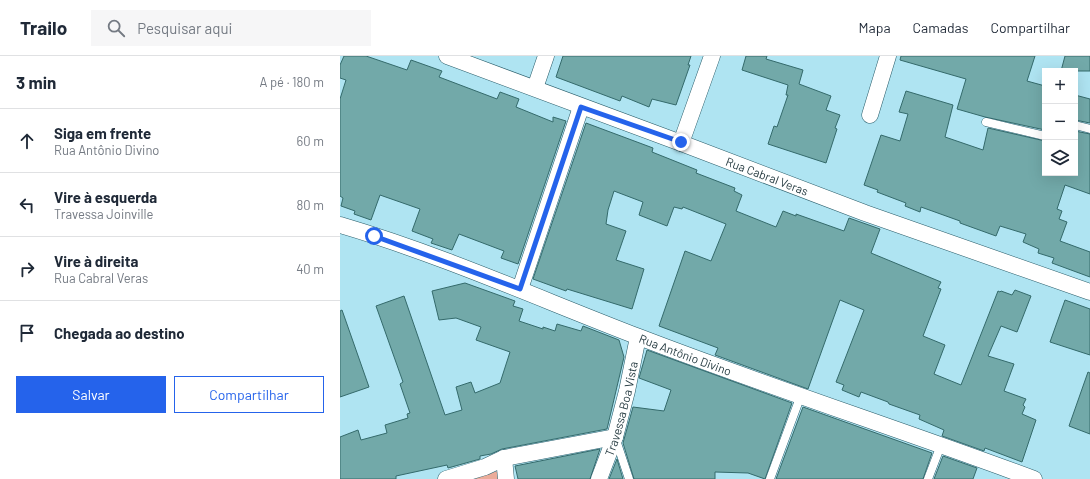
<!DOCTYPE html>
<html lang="pt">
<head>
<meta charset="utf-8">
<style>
  :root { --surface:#fff; --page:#f6f6f7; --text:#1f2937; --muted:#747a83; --line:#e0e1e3; --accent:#2563eb }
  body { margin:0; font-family:Barlow,sans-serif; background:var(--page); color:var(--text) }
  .controls { position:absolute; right:12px; top:12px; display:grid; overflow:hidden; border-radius:0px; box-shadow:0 4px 16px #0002 }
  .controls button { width:36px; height:36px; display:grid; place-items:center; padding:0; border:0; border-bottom:1px solid var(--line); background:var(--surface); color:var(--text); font:20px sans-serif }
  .stop { position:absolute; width:12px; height:12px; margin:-9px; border:3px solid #2563eb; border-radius:50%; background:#fff }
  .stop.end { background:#2563eb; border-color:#fff; box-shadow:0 1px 4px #0008 }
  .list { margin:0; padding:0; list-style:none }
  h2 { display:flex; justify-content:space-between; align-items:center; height:52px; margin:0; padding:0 16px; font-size:17px }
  h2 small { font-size:13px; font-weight:400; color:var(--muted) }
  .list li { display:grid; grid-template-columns:26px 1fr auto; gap:12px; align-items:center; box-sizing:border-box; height:64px; padding:0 16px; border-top:1px solid var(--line) }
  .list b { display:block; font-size:15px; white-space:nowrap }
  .list p { margin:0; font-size:13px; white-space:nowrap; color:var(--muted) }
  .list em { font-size:13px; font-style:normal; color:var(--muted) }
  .actions { display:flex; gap:8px; padding:12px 16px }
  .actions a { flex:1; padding:9px 0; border:1px solid var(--accent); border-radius:0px; text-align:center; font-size:14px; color:var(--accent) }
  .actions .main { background:var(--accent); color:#fff }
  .icon { flex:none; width:22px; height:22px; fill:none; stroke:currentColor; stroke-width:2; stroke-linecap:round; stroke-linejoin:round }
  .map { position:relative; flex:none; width:750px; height:423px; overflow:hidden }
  header { display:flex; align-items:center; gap:24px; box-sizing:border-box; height:56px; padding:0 20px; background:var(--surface); border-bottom:1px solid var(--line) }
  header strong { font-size:19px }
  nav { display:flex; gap:22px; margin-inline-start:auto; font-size:14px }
  .search { width:280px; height:36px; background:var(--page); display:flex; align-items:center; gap:10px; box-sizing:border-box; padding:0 14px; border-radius:0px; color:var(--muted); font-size:15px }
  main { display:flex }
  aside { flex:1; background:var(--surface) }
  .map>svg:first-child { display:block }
  .green { fill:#ebac9a }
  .building { fill:#72a9a9; stroke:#346a6b }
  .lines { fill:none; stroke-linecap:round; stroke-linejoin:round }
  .service-casing { stroke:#2a5d6a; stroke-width:9 }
  .minor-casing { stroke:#2a5d6a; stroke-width:17 }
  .service { stroke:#fff; stroke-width:8 }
  .minor { stroke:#fff; stroke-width:16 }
  .route { stroke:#2563eb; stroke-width:5 }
  .labels { text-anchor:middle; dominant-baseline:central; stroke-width:3; stroke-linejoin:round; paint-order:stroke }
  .street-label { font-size:12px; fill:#273c42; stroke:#f7fcfd }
</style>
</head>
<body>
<header>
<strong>Trailo</strong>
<div class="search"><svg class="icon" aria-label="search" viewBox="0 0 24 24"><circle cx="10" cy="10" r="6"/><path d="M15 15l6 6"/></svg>Pesquisar aqui</div>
<nav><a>Mapa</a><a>Camadas</a><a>Compartilhar</a></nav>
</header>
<main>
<aside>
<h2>3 min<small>A pé · 180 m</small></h2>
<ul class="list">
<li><svg class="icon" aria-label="ahead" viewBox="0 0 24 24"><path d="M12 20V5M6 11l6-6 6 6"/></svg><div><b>Siga em frente</b><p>Rua Antônio Divino</p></div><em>60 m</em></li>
<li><svg class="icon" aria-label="left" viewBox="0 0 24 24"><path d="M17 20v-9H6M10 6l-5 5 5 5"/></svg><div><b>Vire à esquerda</b><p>Travessa Joinville</p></div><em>80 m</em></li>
<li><svg class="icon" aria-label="right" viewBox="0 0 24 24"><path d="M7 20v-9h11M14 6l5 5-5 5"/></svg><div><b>Vire à direita</b><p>Rua Cabral Veras</p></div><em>40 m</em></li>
<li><svg class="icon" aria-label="arrive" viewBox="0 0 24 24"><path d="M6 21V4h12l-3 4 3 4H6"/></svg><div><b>Chegada ao destino</b></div></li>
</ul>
<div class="actions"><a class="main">Salvar</a><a>Compartilhar</a></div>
</aside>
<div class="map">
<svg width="750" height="423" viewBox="0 0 750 423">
  <rect width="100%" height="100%" fill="#afe4f2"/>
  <polygon class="green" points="158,415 159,423 125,423"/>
  <g class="building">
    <polygon points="4,0 26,0 67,14 71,4 102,15 99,21 157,43 160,36 179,43 176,51 213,66 213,61 226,65 178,208 161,202 164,195 119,178 112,194 91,187 93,183 72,175 80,153 40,139 31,164 14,158 15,155 1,150 3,142 0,140 0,43 6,24 0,22 0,9"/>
    <polygon points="223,0 351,0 348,9 350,9 336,49 312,43 309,51 282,40 280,45 216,21"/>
    <polygon points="406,0 427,0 426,3 463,14 459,28 491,40 486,54 500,59 495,72 497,73 486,107 428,88 434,70 437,71 448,39 446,39 448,29 402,14"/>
    <polygon points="561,0 695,0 687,25 705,30 705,74 645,61 617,53 626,23 560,4"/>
    <polygon points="725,0 750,0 750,15 721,15"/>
    <polygon points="566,35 613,49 605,81 643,94 648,72 705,85 705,117 735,117 735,75 750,78 750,138 725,129 717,153 722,155 719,163 727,166 720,185 750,196 750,221 712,207 714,202 698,197 699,193 683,186 686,178 660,170 656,180 620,167 620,165 581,151 580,156 565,150 566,147 537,136 538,134 524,129 541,79 560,85 568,58 559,56"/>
    <polygon points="735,39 750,43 750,67 735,64"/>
    <polygon points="246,67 313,92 312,96 357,114 356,117 395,132 394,135 402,139 396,155 436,171 443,155 456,160 456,158 504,175 509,162 540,173 531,197 601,226 598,232 601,233 583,280 605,289 594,318 621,329 658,235 660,236 661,235 672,239 675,234 691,240 677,276 661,270 648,300 674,308 664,335 686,343 683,349 685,351 682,358 696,364 682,406 645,392 644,395 602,380 604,374 579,363 580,359 549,348 548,346 521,336 519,341 502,334 504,329 496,326 524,254 500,244 468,333 375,299 378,292 319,270 345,195 371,205 386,168 343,151 342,153 334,151 327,170 299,159 303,146 274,135 268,154 266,168 286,175 276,204 304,213 292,253 227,233 226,235 193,223"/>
    <polygon points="125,227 175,245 173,250 183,253 179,265 203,273 203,271 215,275 217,268 241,275 243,270 279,284 284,301 267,373 162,393 151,398 140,400 140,403 108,412 107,409 56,420 56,423 0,423 0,381 18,374 21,384 47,377 45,369 68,362 67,358 70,357 60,328 63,326 36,250 64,240 105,359 122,354 116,331 131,326 135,337 160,327 170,296 136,284 141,271 116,262 99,264 92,235"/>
    <polygon points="725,244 750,253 750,299 710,286"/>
    <polygon points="2,254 29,331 0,341 0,255"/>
    <polygon points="307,294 452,347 425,423 408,417 375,416 375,423 294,423 283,387 293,351 324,355 331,334 299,322"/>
    <polygon points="748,316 750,317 750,378 729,370"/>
    <polygon points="463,351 592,397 583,423 436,423"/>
    <polygon points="260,393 250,423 178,423 175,410"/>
    <polygon points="603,400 637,412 633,423 594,423"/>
    <polygon points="277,403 283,423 269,423"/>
  </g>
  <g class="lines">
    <defs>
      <g id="service">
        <polyline points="646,66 705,80"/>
        <polyline points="735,69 750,73"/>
        <polyline points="276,384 289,423"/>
        <polyline points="430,423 461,339"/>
        <polyline points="588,423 601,389"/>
      </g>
      <g id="minor">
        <path id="s1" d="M107 0 341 87 525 157 750 236"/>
        <polyline points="195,32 206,0"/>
        <polyline points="530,59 548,0"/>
        <polyline points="341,87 372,0"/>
        <path id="s2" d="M0 169C102 199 200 243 299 281 429 331 562 374 694 423"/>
        <polyline points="180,233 241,51"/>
        <polyline points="164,402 166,423"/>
        <polyline points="106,423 145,411 164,402 275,381"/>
        <path id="s3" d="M259 423 275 381 287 335 298 281"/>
      </g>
    </defs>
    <use href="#service" class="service-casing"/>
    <use href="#minor" class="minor-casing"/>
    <use href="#service" class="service"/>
    <use href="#minor" class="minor"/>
  </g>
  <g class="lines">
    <polyline class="route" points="34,180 180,233 241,51 341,86"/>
  </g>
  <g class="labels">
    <g class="street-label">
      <text stroke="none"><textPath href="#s1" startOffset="342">Rua Cabral Veras</textPath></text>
      <text stroke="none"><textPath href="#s2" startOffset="369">Rua Antônio Divino</textPath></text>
      <text stroke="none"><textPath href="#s3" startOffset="74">Travessa Boa Vista</textPath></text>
    </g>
  </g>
</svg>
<div class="controls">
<button>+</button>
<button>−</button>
<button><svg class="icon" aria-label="layers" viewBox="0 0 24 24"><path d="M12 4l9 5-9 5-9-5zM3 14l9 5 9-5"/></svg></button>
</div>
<div class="stop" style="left:34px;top:180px"></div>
<div class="stop end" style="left:341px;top:86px"></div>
</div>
</main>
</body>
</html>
